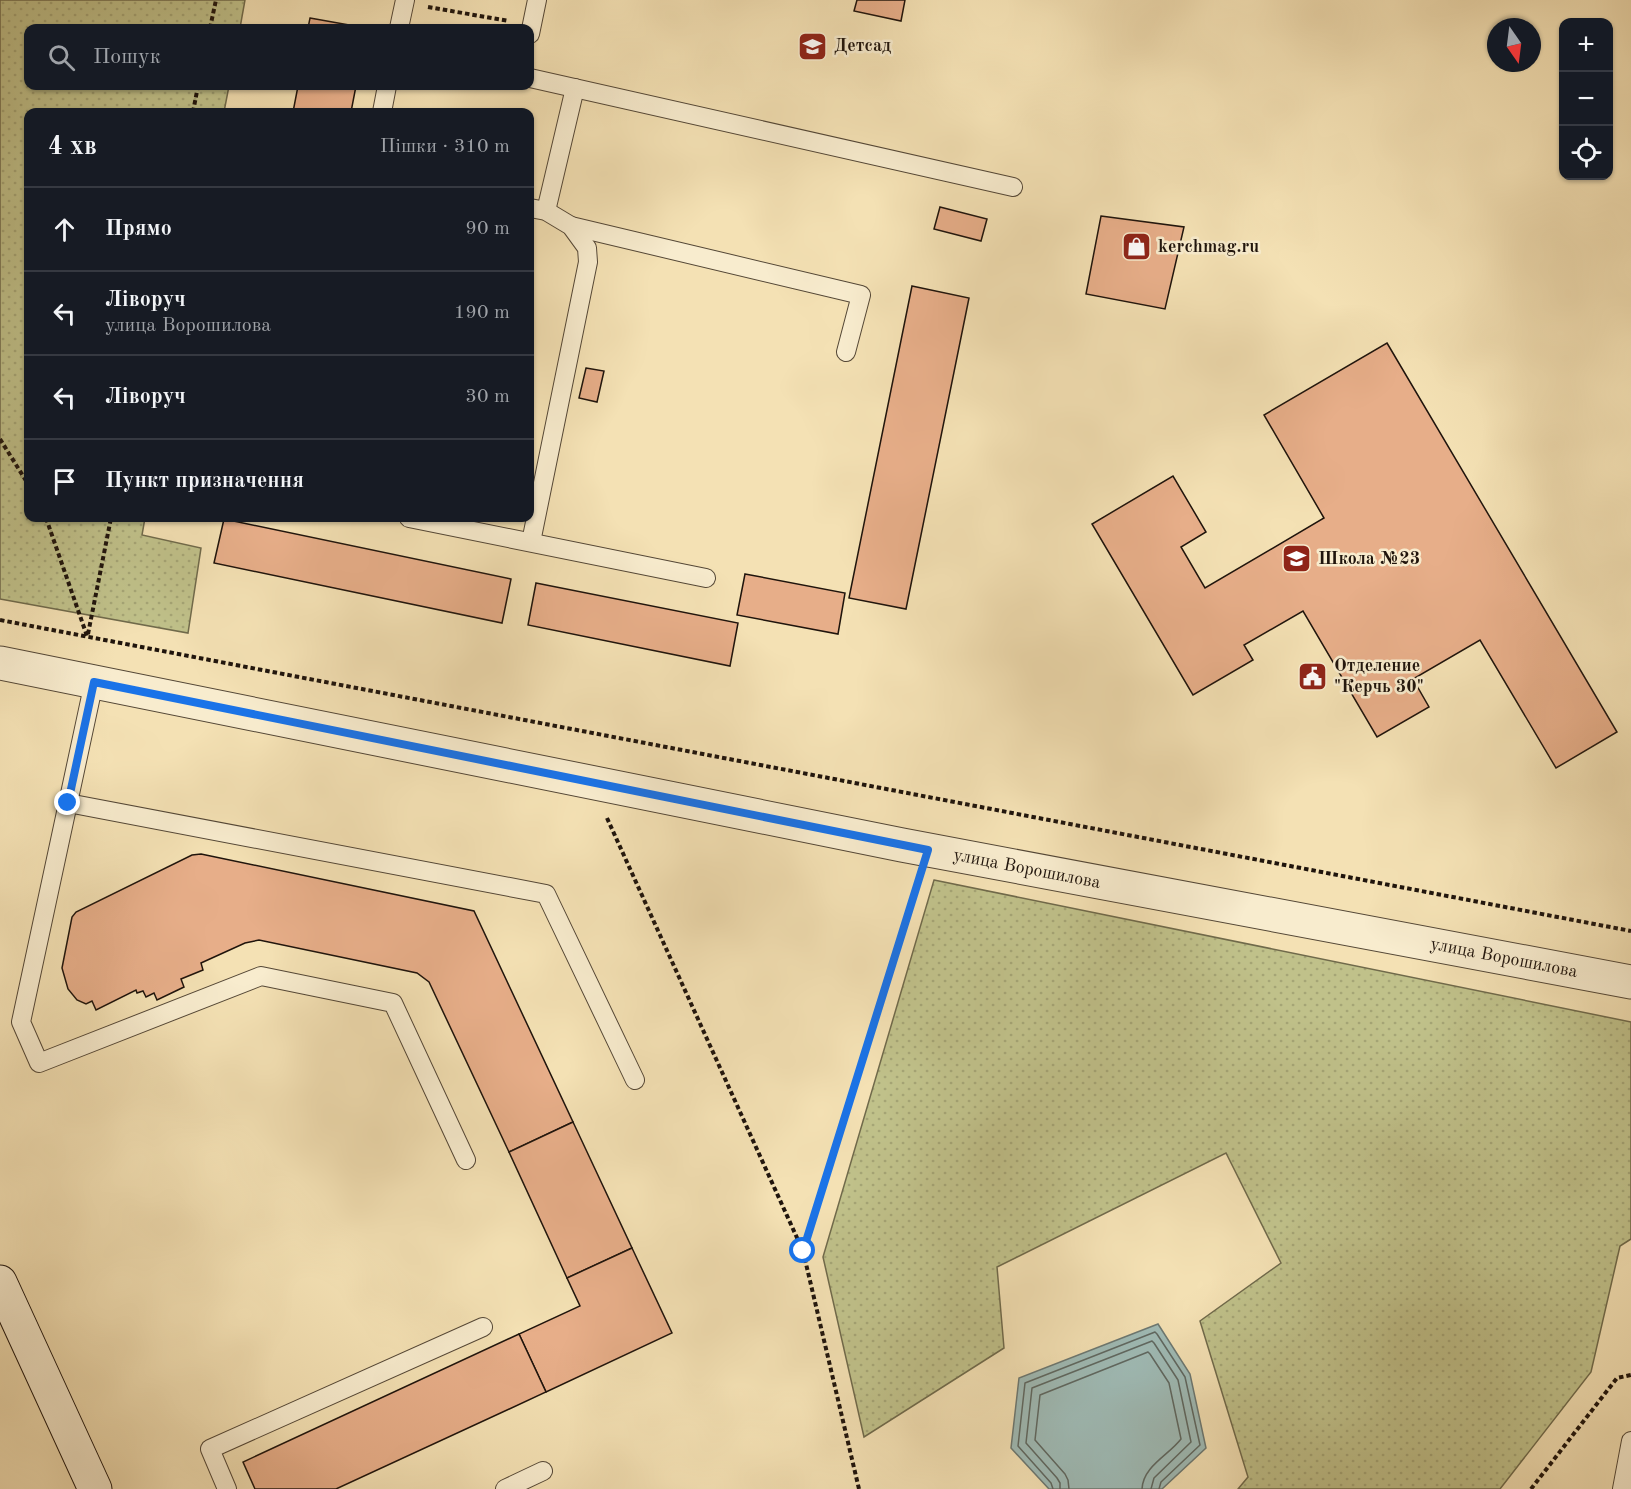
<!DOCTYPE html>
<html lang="uk">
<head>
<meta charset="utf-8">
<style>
  :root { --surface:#171b24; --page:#20242c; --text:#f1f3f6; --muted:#9ea1a6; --line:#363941 }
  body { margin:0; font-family:"Old Standard TT",serif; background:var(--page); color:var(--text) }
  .controls { position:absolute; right:18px; top:18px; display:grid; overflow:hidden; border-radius:12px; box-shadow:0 2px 4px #0004 }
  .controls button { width:54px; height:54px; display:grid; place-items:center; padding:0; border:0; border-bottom:2px solid var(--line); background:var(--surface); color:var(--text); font:30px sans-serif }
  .compass { position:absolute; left:1487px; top:18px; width:54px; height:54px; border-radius:50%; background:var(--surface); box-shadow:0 2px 4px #0004; rotate:166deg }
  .stop { position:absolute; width:18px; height:18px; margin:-14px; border:4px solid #1a73e8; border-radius:50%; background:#fff }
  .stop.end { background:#1a73e8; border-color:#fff; box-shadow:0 2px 6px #0008 }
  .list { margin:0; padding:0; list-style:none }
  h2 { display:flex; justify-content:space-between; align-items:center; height:78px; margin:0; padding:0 24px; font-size:26px }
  h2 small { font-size:20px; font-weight:400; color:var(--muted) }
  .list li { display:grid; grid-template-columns:39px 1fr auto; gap:18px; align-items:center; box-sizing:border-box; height:84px; padding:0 24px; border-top:2px solid var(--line) }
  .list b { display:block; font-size:22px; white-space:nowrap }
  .list p { margin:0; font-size:20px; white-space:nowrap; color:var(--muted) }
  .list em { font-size:20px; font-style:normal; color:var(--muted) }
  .icon { flex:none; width:33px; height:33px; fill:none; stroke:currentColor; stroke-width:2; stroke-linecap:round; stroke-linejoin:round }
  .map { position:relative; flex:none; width:1631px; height:1489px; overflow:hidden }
  .search { position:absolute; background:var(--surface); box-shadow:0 2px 4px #0004; left:24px; top:24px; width:510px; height:66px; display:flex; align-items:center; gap:15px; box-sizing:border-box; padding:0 21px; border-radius:12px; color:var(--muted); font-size:22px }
  .panel { position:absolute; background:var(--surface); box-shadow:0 2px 4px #0004; left:24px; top:108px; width:510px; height:414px; border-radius:12px }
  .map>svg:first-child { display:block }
  .grass { fill:url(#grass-dots); stroke:#706a4b; stroke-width:1.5 }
  .water { fill:#9fbbb6; stroke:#6c7872; stroke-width:1.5 }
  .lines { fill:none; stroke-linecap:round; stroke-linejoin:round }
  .shore { stroke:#5f6861; stroke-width:1.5 }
  .building { fill:#e7ae89; stroke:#1f140c; stroke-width:1.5 }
  .lane-casing { stroke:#544736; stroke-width:20 }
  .street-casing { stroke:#544736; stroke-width:35 }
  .secondary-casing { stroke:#1f140c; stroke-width:35 }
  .path { stroke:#1f140c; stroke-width:4; stroke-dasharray:4.5 3; stroke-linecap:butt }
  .lane { stroke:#f8ecce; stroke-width:18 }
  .street { stroke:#f8ecce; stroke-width:33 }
  .secondary { stroke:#f8ecce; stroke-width:33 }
  .route { stroke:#1a73e8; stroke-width:8 }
  .labels { text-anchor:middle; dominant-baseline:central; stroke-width:5; stroke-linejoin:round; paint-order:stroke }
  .poi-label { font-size:18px; font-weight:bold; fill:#1f140c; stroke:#f8ecce; text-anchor:start }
  .street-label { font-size:18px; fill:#1f140c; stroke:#f8ecce }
</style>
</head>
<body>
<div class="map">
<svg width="1631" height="1489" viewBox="0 0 1631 1489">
  <defs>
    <pattern id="grass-dots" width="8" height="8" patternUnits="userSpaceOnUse" patternTransform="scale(1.5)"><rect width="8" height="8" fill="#c0c18a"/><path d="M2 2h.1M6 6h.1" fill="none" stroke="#a5a576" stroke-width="1.8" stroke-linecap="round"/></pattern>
  </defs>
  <rect width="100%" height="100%" fill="#f4e1b4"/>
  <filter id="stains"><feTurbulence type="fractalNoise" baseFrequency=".00333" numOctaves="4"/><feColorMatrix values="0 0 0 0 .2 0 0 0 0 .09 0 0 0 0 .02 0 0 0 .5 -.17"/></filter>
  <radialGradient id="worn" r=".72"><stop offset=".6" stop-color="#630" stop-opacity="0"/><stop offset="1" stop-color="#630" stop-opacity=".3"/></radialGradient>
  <g class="grass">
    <polygon points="0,0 245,0 240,28 28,28 28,86 229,86 224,112 28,112 28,518 145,518 142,535 201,548 188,633 0,599"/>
    <polygon points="934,880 1631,1022 1631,1239 1620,1246 1591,1372 1500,1489 1238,1489 1248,1477 1200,1321 1281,1263 1226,1153 997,1267 1004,1348 864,1437 823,1257"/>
  </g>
  <polygon class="water" points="1158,1324 1190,1374 1206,1448 1162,1489 1049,1489 1011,1448 1019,1378"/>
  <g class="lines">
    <g class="shore">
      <polyline points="1053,1489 1051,1483 1018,1446 1025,1383 1155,1332 1157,1334 1185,1377 1200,1445 1161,1482 1159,1489"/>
      <polyline points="1060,1489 1060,1483 1057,1478 1026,1443 1032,1388 1152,1341 1154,1343 1178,1380 1191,1442 1154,1478 1151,1489"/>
      <path d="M1069 1489 1068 1480 1065 1474 1035 1440 1040 1395 1148 1352 1150 1354 1169 1383 1181 1439C1169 1455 1143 1466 1142 1489"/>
    </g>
  </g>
  <g class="building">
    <polygon points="857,0 905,0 901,21 854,11"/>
    <polygon points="310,18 366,28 308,28"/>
    <polygon points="298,86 356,86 351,112 293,112"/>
    <polygon points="940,207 987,219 981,241 934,229"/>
    <polygon points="1101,216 1184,227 1165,309 1086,294"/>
    <polygon points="912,286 969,298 906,609 849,598"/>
    <polygon points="1387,343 1617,732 1556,768 1480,640 1413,679 1429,707 1377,737 1303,611 1244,645 1253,660 1193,695 1092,524 1173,476 1206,532 1181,547 1205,588 1324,518 1264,415"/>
    <polygon points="586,368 604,371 597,402 579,398"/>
    <polygon points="224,519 511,579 502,623 214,563"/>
    <polygon points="745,574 845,593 838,634 737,615"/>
    <polygon points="536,583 738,623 730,666 528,625"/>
    <polygon points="201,854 474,911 573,1122 509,1152 429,982 417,973 259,940 245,943 201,963 203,970 181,979 184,987 157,1000 154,993 146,997 143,991 137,993 136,990 96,1010 92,1001 86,1004 77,1000 68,989 62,968 72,917 76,912 192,855"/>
    <polygon points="573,1122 632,1248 567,1278 509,1152"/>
    <polygon points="632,1248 672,1333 546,1392 519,1334 580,1306 567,1278"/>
    <polygon points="519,1334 546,1392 336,1489 255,1489 243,1462"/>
  </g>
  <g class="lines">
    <defs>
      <g id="lane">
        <polyline points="399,28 405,0"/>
        <polyline points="530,34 537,0"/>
        <polyline points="530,78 1013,187"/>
        <polyline points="382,112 387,86"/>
        <polyline points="530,208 546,211 571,226 587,248 588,262 531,542"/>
        <polyline points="546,211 575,88"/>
        <polyline points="571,226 861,295 846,352"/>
        <polyline points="409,518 706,578"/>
        <polyline points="94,682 21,1022 39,1063 261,976 393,1003 466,1160"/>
        <polyline points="68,803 546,894 635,1080"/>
        <polyline points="227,1489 210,1449 483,1327"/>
        <polyline points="505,1489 543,1471"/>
        <polyline points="1622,1489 1631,1441"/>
      </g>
      <polyline id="street" points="0,663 902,845 1631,982"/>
      <polyline id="secondary" points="0,1282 95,1489"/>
    </defs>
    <use href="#lane" class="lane-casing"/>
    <use href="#street" class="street-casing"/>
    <use href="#secondary" class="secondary-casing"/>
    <g class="path">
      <polyline points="428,7 509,21"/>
      <polyline points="210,28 216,0"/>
      <polyline points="193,112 198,86"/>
      <polyline points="0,439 28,484"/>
      <polyline points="46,518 87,636"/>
      <polyline points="0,620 1631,931"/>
      <polyline points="88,634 111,518"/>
      <polyline points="607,818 803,1251"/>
      <polyline points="859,1489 803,1251 918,881"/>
      <polyline points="1531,1489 1617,1378 1631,1375"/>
    </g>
    <use href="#lane" class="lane"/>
    <use href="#street" class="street"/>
    <use href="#secondary" class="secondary"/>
  </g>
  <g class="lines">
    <polyline class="route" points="68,803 94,682 928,850 803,1251"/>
  </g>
  <defs>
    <symbol id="school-square" viewBox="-11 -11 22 22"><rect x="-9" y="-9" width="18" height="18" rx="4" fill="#8f2418" stroke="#f8ecce"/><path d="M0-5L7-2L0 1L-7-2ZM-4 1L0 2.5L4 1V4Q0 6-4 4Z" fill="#fff"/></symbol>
    <symbol id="shop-square" viewBox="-11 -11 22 22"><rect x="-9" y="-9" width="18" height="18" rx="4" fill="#8f2418" stroke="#f8ecce"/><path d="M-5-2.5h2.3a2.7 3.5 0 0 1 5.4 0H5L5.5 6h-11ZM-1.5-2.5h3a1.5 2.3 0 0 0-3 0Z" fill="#fff"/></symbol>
    <symbol id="civic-square" viewBox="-11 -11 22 22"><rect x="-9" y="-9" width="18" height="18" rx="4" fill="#8f2418" stroke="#f8ecce"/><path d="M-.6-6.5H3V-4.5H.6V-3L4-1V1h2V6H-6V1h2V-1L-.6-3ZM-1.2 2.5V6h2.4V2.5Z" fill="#fff"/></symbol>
  </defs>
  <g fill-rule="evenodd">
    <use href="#school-square" x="796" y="30" width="33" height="33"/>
    <use href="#shop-square" x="1120" y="230" width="33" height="33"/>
    <use href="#school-square" x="1280" y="542" width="33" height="33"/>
    <use href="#civic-square" x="1296" y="660" width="33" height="33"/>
  </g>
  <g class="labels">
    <g class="poi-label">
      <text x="834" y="46">Детсад</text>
      <text x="1158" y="247">kerchmag.ru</text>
      <text x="1318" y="559">Школа №23</text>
      <text x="1334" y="666">Отделение<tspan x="1334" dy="21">"Керчь 30"</tspan></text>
    </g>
    <g class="street-label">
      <text transform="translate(1027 869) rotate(11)">улица Ворошилова</text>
      <text transform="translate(1504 958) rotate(11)">улица Ворошилова</text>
    </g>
  </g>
  <rect width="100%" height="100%" filter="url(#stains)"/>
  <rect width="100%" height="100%" fill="url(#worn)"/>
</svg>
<div class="controls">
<button>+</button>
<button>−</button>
<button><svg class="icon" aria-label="locate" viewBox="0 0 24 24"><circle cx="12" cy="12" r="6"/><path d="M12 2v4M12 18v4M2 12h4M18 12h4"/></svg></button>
</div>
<svg class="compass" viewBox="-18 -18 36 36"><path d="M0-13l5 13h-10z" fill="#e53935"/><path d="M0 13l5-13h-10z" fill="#9ea1a6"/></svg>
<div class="stop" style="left:803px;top:1251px"></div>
<div class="stop end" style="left:68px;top:803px"></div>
<div class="search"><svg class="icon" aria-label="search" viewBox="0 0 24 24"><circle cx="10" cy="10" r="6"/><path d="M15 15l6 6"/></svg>Пошук</div>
<section class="panel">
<h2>4 хв<small>Пішки · 310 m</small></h2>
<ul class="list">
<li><svg class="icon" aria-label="ahead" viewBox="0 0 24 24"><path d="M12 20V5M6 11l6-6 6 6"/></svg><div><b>Прямо</b></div><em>90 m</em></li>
<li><svg class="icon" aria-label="left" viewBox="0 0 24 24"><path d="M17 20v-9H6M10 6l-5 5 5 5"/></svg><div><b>Ліворуч</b><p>улица Ворошилова</p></div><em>190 m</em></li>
<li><svg class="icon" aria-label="left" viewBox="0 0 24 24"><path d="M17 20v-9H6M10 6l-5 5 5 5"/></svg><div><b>Ліворуч</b></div><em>30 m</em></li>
<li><svg class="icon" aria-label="arrive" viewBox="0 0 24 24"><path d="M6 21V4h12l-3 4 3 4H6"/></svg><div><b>Пункт призначення</b></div></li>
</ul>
</section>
</div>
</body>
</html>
